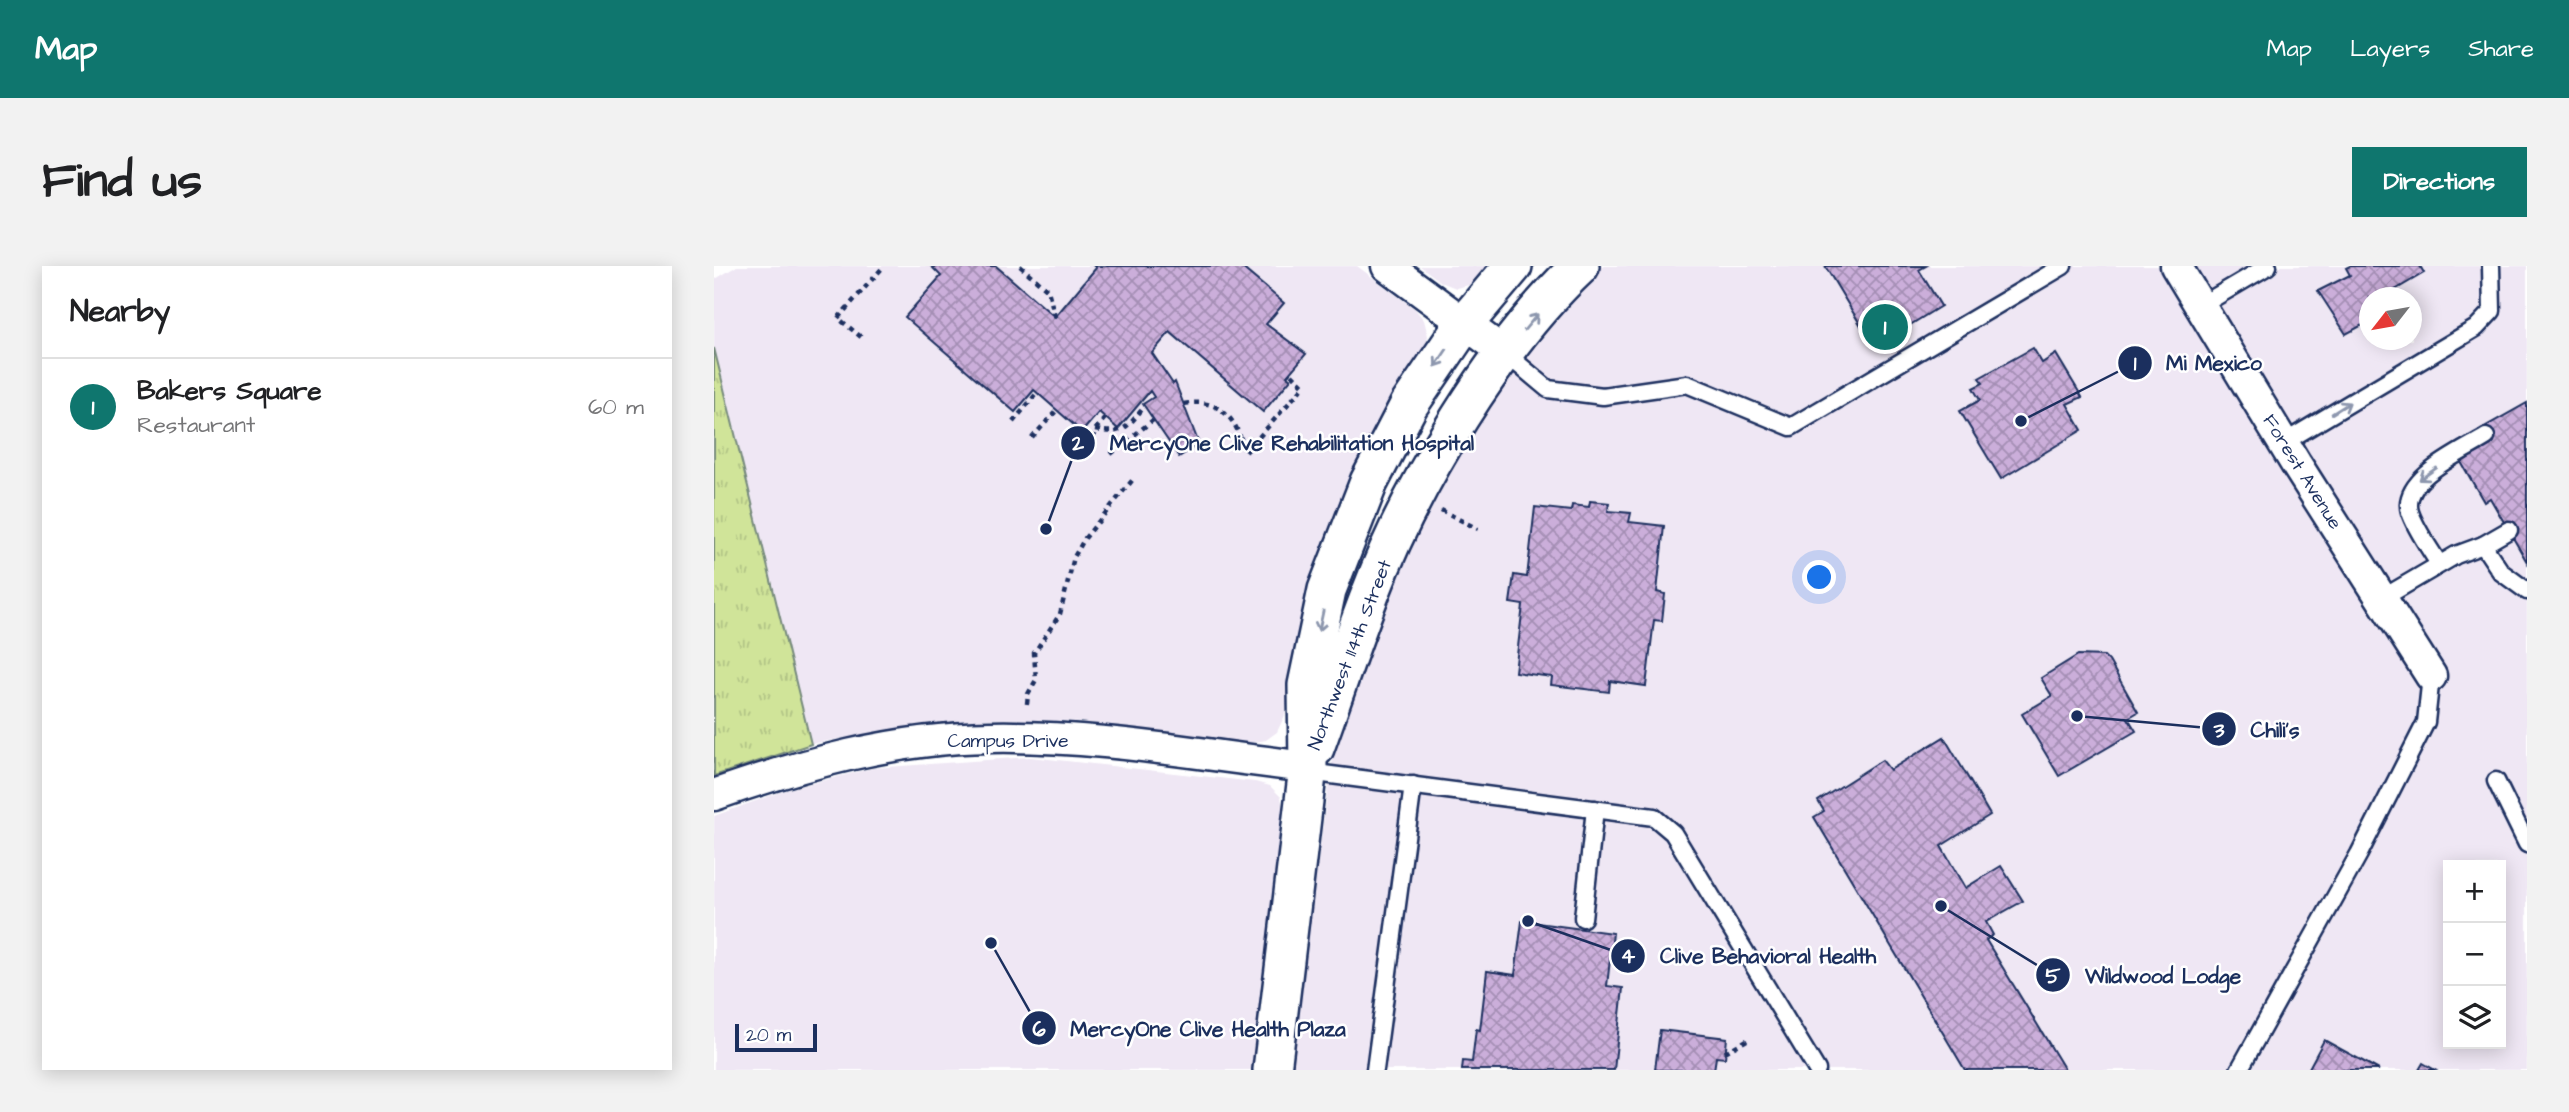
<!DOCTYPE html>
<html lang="en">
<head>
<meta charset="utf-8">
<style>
  :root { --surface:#fff; --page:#f2f2f2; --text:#202124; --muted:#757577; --line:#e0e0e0; --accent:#0f766e }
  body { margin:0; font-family:"Architects Daughter",sans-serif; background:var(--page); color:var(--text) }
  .controls { position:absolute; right:21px; bottom:21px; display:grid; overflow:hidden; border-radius:0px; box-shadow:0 4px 18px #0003 }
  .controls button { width:63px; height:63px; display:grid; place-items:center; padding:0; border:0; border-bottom:2px solid var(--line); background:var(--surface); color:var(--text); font:35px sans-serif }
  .compass { position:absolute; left:1645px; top:21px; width:63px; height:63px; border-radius:50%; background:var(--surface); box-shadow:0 4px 18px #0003; rotate:239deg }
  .scale { position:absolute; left:21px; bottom:18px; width:82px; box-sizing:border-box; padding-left:7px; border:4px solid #1b2f5e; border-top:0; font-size:19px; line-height:24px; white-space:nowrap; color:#1b2f5e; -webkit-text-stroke:5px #fff; paint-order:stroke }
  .you { position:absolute; left:1106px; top:312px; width:24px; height:24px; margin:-18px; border:5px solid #fff; border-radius:50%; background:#1a73e8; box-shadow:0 0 0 10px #1a73e833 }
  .badge { display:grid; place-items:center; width:46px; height:46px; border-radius:50%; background:var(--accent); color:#fff; font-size:23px; font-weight:700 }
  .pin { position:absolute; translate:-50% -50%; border:4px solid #fff; box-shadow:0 2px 7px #0006 }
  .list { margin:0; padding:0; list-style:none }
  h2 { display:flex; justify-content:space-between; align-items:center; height:91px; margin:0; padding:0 28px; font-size:30px }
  h2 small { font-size:23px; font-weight:400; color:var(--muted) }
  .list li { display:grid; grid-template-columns:46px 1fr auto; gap:21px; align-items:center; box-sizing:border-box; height:98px; padding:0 28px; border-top:2px solid var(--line) }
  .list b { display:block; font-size:26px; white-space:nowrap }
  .list p { margin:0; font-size:23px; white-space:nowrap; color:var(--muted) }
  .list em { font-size:23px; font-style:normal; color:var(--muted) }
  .icon { flex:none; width:38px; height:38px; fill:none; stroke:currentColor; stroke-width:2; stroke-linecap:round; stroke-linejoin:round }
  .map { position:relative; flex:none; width:1813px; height:804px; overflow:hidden; border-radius:0px }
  header { display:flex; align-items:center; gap:42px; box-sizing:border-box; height:98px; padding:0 35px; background:var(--accent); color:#fff }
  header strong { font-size:33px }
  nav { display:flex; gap:38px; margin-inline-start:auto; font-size:24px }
  .intro { display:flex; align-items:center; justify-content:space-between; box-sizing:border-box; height:168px; padding:0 42px }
  h1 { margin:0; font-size:49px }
  .button { padding:18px 32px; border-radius:0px; background:var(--accent); color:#fff; font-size:24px; font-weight:700 }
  main { display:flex; gap:42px; padding:0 42px }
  aside { flex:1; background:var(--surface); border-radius:0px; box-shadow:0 4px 18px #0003 }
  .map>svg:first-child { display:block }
  .built { fill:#efe7f4; fill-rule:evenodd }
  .grass { fill:url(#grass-tufts); stroke:#768a7c; stroke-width:2 }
  .building { fill:url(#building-cross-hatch); stroke:#1b2f5e; stroke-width:2 }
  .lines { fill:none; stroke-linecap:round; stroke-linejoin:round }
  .service-casing { stroke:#1b2f5e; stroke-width:21 }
  .minor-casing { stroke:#1b2f5e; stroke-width:35 }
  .tertiary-casing { stroke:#1b2f5e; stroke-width:42 }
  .path { stroke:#1b2f5e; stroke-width:4.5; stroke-dasharray:5 5; stroke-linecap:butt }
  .service { stroke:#fff; stroke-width:16 }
  .minor { stroke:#fff; stroke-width:30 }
  .tertiary { stroke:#fff; stroke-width:37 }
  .oneway { stroke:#8d97ae }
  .labels { text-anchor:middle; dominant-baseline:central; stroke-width:5; stroke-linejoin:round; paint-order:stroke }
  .street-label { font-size:19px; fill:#1b2f5e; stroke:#fff }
  .leader { fill:none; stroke:#1b2f5e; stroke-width:2.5 }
  .callout-dot { fill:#1b2f5e; stroke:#fff; stroke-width:2.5 }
  .mark-label { font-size:21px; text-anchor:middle; font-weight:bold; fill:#fff }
  .callout-label { font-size:21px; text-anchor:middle; font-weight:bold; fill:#1b2f5e; stroke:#fff; stroke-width:5; stroke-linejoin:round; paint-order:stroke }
</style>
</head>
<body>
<header>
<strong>Map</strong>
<nav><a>Map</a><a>Layers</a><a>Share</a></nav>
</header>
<div class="intro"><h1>Find us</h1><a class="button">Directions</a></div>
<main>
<aside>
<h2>Nearby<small></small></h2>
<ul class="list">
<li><span class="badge">1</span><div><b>Bakers Square</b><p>Restaurant</p></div><em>60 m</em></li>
</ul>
</aside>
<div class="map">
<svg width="1813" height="804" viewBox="0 0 1813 804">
  <defs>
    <pattern id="grass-tufts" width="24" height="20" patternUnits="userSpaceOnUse" patternTransform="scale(1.75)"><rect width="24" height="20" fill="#d0e499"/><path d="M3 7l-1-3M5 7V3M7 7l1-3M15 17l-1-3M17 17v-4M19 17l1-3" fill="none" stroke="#b2c486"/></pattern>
    <pattern id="building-cross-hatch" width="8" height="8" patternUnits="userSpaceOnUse" patternTransform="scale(1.75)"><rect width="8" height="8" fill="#cbaeda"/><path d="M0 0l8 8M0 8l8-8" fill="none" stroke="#a48eb4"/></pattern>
  </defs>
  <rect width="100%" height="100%" fill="#fff"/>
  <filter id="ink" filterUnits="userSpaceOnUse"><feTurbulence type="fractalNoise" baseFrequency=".0143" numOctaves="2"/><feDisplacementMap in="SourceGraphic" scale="14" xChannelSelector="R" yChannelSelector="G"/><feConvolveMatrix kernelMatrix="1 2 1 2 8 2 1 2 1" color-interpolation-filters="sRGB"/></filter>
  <g filter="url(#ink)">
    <g class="built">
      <polygon points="23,0 643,0 701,43 710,54 714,70 710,87 577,413 571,449 563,466 552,474 536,477 365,456 277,453 202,459 97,478 0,82 0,14"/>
      <polygon points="706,0 775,0 755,19 742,22 727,16"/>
      <path d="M887 0H1813V804H576L616 506 639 409 700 257 774 136 832 60ZM1656 32H1698V74H1656ZM1734 599H1787V778H1734Z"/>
      <polygon points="316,491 541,516 556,520 567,531 570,549 538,804 0,804 0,550 75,523 159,502"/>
    </g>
    <polygon class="grass" points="0,82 97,478 0,510"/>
    <g class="building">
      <polygon points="282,0 341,51 382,2 380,0 526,0 570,37 552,58 592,88 573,110 577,113 549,146 456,66 438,87 459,118 461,116 485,178 465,191 429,138 440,131 436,125 404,163 385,146 368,166 320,124 301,146 191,51 227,10 217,0"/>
      <polygon points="1111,0 1212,0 1205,4 1227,40 1160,81"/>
      <polygon points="1636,0 1706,0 1710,7 1681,24 1685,30 1682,32 1656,32 1656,42 1649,46 1654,56 1632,68 1604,25 1636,9 1632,2"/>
      <polygon points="1319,82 1328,97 1342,88 1368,131 1353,138 1368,164 1287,213 1246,145 1266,134 1259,122 1269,117 1265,112"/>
      <polygon points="1813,137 1813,296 1776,232 1770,236 1747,196 1776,179 1767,163"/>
      <polygon points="876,235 895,237 894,245 917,247 915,256 950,260 943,326 951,328 948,355 940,354 932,420 896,415 895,426 837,419 838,411 801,406 809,339 796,337 800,309 813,311 821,241 857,245 858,239 875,241"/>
      <polygon points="1364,389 1390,390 1395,395 1424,446 1414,452 1422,465 1345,510 1308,448 1338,430 1327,412"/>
      <polygon points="1230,471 1276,549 1227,580 1251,622 1287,600 1309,635 1272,656 1279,669 1272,674 1351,804 1251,804 1100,551 1110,545 1104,535 1168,494 1176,504"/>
      <polygon points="808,655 899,667 893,720 909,722 900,804 748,804 749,795 758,796 762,763 766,764 773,705 801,709"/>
      <polygon points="946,764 1013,772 1011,792 1002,791 1000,804 941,804"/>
      <polygon points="1610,774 1665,804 1594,804"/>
      <polygon points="1709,797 1721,804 1705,804"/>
    </g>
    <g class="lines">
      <defs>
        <g id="service">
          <polyline points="1486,40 1554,0"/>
          <polyline points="791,87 834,123 889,130 973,118 1077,161 1349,0"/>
          <polyline points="1569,177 1762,62 1778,45 1777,0"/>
          <polyline points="1769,279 1795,264"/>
          <path d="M1725 298C1715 281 1702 264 1696 246 1686 213 1748 186 1772 171"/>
          <polyline points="1667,333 1742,289 1769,279 1787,306 1813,325"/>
          <polyline points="594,506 940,551 959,567 1103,804"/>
          <polyline points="1782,515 1813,578"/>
          <polyline points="869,652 881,543"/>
          <polyline points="661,804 699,519"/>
          <polyline points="1525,804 1645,588 1712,456 1717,410"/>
        </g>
        <g id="minor">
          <polyline points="673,0 791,87"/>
          <polyline points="1462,0 1582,198 1717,410"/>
          <path d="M0 529C88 498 181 472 276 471 381 469 489 489 594 501"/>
        </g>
        <g id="tertiary">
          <path d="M601 482C620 430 637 377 657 326 698 218 782 79 866 0"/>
          <polyline points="558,804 594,501 593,419 613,324 655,216 695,139 750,58 799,0"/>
        </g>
      </defs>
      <use href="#service" class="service-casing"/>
      <use href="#minor" class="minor-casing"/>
      <use href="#tertiary" class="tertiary-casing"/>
      <g class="path">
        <polyline points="306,0 334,24 341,51"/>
        <polyline points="147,71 124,52 170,0"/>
        <path d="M470 138C507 131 524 155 531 187L590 120 576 106"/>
        <polyline points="299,156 323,127"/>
        <path d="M381 164C409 169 413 162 430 141"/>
        <polyline points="318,172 343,144"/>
        <polyline points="379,173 381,164 391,152"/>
        <polyline points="397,188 439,154"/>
        <polyline points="727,244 764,263"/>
        <polyline points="313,438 314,428 322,414 320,387 346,348 360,291 371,272 421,211"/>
        <polyline points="1011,786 1033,774"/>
      </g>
      <use href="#service" class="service"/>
      <use href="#minor" class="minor"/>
      <use href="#tertiary" class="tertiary"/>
    </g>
    <defs><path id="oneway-shaft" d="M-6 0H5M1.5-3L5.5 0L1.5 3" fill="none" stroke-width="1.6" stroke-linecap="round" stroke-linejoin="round" transform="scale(1.75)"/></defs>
    <g class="oneway">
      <use href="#oneway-shaft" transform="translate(817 56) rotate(-50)"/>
      <use href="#oneway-shaft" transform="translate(727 92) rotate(124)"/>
      <use href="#oneway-shaft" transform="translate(1627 142) rotate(-32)"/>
      <use href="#oneway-shaft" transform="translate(1714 208) rotate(145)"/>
      <use href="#oneway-shaft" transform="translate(607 355) rotate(102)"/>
    </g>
  </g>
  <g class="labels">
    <g class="street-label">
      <text transform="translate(1588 206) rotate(58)">Forest Avenue</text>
      <text transform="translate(636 389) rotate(-69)">Northwest 114th Street</text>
      <text x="294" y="475">Campus Drive</text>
    </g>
  </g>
  <path class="leader" d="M1307 155L1421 97M332 263L364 177M1363 450L1505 463M814 655L914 690M1227 640L1339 709M277 677L325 762"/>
  <g class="callout-dot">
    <circle cx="1307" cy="155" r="7"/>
    <circle cx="332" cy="263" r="7"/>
    <circle cx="1363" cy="450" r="7"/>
    <circle cx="814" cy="655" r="7"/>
    <circle cx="1227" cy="640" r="7"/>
    <circle cx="277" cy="677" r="7"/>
    <circle cx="1421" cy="97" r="18"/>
    <circle cx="364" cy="177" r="18"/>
    <circle cx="1505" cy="463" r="18"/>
    <circle cx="914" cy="690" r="18"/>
    <circle cx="1339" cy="709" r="18"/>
    <circle cx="325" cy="762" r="18"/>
  </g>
  <g class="mark-label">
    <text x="1421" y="104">1</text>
    <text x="364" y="184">2</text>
    <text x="1505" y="471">3</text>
    <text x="914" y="697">4</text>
    <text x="1339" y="717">5</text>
    <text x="325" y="770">6</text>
  </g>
  <g class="callout-label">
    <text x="1500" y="104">Mi Mexico</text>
    <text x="578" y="184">MercyOne Clive Rehabilitation Hospital</text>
    <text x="1561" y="471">Chili's</text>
    <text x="1054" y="697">Clive Behavioral Health</text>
    <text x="1449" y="717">Wildwood Lodge</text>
    <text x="494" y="770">MercyOne Clive Health Plaza</text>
  </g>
</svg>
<div class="controls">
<button>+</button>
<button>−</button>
<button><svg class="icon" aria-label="layers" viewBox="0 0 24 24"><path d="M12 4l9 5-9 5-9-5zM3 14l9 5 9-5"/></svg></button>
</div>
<svg class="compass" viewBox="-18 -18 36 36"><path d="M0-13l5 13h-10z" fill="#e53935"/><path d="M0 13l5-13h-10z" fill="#757577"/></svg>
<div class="scale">20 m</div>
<div class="you"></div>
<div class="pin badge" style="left:1171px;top:61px">1</div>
</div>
</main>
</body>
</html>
